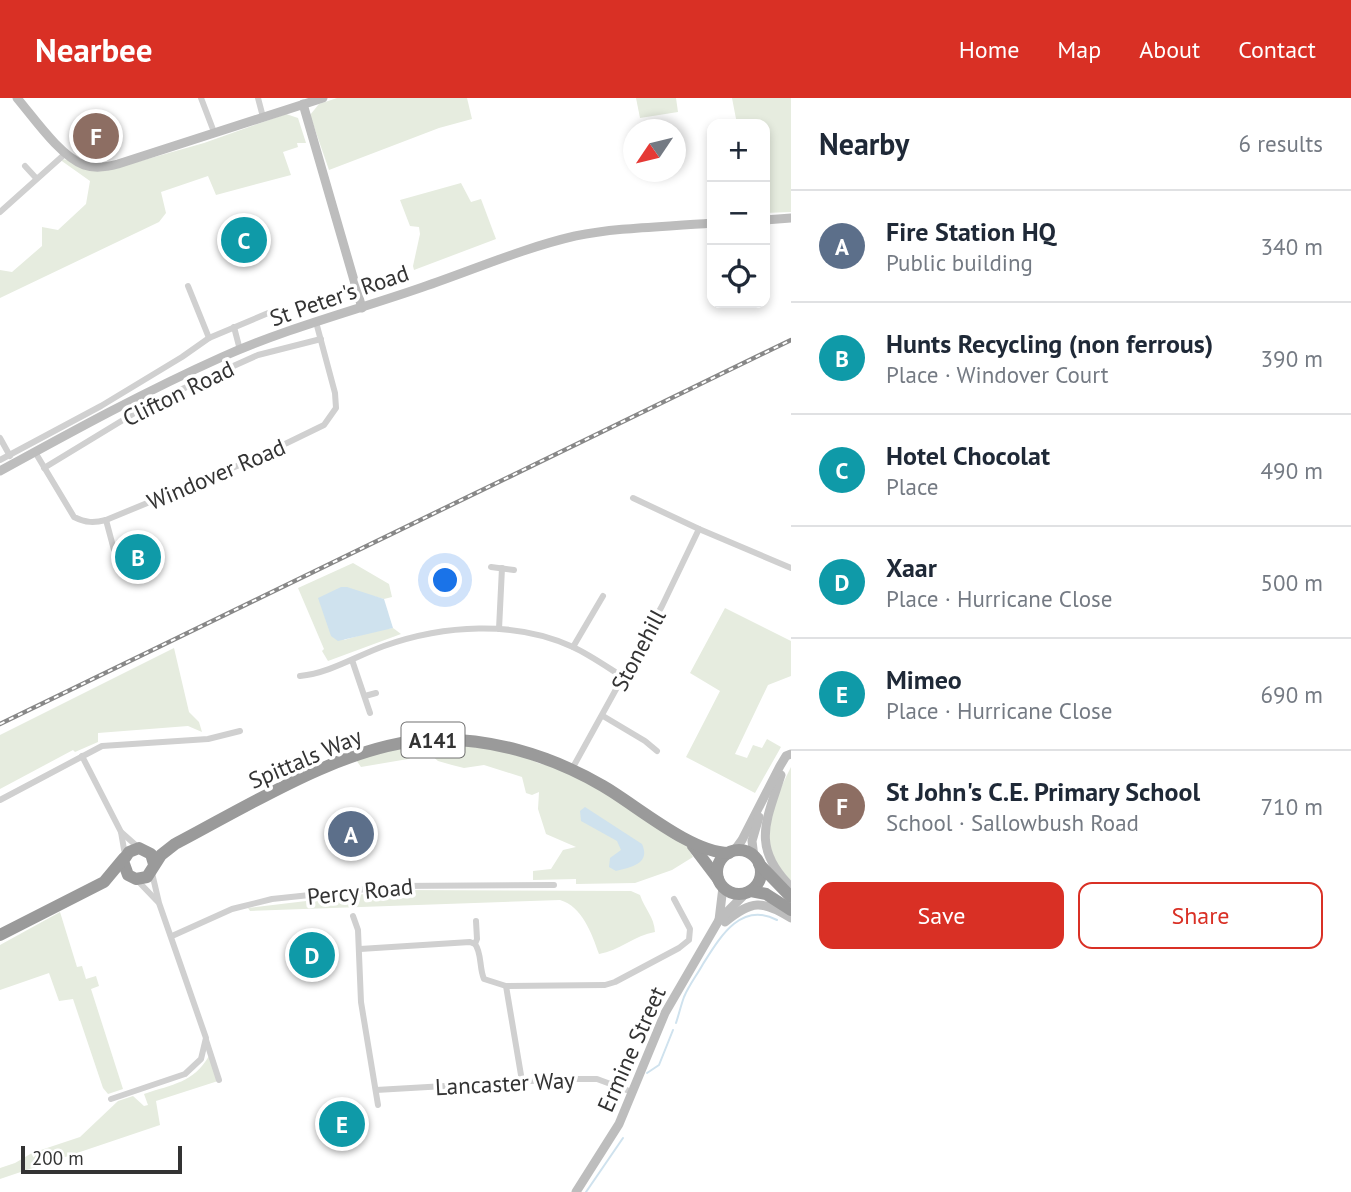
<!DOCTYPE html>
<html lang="en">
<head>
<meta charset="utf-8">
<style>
  :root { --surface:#fff; --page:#f2f2f3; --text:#1f2937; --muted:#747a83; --line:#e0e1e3; --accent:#d93025 }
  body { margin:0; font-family:"PT Sans",sans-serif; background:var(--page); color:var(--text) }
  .controls { position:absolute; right:21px; top:21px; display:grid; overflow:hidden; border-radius:14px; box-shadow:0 4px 10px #0003 }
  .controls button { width:63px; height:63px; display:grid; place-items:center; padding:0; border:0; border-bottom:2px solid var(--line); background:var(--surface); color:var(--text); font:35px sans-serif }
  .compass { position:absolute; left:623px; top:21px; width:63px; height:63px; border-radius:50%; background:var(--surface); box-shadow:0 4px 10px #0003; rotate:235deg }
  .scale { position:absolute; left:21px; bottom:18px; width:161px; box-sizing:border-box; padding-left:7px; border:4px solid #333; border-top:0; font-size:19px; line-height:24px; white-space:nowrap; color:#333; -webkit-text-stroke:5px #fff; paint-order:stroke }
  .you { position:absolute; left:446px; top:483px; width:24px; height:24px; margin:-18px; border:5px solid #fff; border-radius:50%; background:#1a73e8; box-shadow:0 0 0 10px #1a73e833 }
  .badge { display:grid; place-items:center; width:46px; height:46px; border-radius:50%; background:var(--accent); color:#fff; font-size:23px; font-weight:700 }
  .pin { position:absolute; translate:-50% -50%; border:4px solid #fff; box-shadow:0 2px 7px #0006 }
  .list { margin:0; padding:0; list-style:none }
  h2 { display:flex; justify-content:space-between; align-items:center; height:91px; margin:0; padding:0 28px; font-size:30px }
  h2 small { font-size:23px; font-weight:400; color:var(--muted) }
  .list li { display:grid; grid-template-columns:46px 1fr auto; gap:21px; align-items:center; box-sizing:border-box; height:112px; padding:0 28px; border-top:2px solid var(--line) }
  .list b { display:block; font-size:26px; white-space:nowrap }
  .list p { margin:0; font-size:23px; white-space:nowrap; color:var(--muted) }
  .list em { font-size:23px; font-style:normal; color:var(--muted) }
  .actions { display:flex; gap:14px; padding:21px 28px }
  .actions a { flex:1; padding:16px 0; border:2px solid var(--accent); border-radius:14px; text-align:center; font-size:24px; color:var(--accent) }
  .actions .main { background:var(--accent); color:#fff }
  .icon { flex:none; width:38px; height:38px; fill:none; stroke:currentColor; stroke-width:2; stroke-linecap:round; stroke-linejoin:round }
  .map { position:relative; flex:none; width:791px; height:1094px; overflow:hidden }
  header { display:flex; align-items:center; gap:42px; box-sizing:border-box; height:98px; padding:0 35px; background:var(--accent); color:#fff }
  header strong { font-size:33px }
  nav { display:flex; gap:38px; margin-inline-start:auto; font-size:24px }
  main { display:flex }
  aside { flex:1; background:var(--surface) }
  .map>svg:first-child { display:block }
  .green { fill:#e6ecdf }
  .water { fill:#cfe2ee }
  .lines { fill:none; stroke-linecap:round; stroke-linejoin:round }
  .stream { stroke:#cfe2ee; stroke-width:2 }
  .street { stroke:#d0d0d0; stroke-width:6 }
  .secondary { stroke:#bdbdbd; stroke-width:9 }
  .highway { stroke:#9a9a9a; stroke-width:12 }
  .rail-casing { stroke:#888; stroke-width:4.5 }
  .rail { stroke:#fff; stroke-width:2; stroke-dasharray:5; stroke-linecap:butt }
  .labels { text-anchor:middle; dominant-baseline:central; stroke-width:7; stroke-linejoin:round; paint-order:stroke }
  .shield { fill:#fff; stroke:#707070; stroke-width:2 }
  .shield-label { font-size:21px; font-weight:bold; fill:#333 }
  .street-label { font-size:23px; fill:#333; stroke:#fff }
</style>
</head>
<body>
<header>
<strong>Nearbee</strong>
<nav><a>Home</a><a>Map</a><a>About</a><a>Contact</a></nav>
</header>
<main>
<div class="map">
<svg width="791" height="1094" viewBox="0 0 791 1094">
  <rect width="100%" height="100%" fill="#fff"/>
  <g class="green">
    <polygon points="337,0 467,0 472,21 439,30 329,72 310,17 319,6"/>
    <polygon points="636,0 676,0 678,14 640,20"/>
    <polygon points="732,0 791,0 791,114 765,115 765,26 737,26"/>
    <path d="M286 16 298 20 306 45H297L298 49 283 54 291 77 216 97 208 78 161 94 166 115 159 124 0 200V172L12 174 42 148V129L58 132 86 106 90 83 59 61C72 60 87 73 105 73L204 45Z"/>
    <polygon points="461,85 471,104 481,101 496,141 414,172 413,168 420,136 419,129 410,128 400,102"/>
    <polygon points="353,465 389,486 392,499 384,501 365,496 344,542 378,532 393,530 401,536 328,563 322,553 324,551 298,490"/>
    <polygon points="725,510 791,543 791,578 768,587 735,656 747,660 753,647 762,650 767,641 781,649 755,695 686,659 720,593 690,575"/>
    <polygon points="174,550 189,614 199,624 202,634 188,628 98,635 98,644 75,654 73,652 0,691 0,637"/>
    <polygon points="453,646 517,655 538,665 573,674 686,747 693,759 672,772 635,785 576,786 576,781 533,782 533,773 551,771 563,752 576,749 546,736 538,711 539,694 532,697 526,695 522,679 484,667 464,670 452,667 438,663 431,657 421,656 408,661 361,669 354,659 384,649"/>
    <path d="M791 669V783C754 744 769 713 791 669Z"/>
    <path d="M398 792 631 793 640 797C645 812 654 818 655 834 635 837 619 853 599 856 592 836 582 808 560 802L250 813 248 810Z"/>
    <polygon points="60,814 77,869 82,868 86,881 96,878 99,888 91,891 123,991 108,996 103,990 73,901 59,903 49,875 0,892 0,847"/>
    <path d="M209 958 218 983 156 1003 160 1027 0 1081V1070L15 1065 32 1055 80 1039 118 1003 133 998 144 1008 148 1007 144 996C173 986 193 985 209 958Z"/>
  </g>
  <g class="water">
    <polygon points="341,489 347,489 384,501 393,530 338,543 331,538 318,500"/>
    <path d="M585 709 642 746C651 766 631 769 616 773L609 769 610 760 621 752 617 743 581 723 580 713Z"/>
  </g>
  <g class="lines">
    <g class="stream">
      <path d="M676 925C679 916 681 907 684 899 689 887 697 877 703 866 720 839 741 803 777 822"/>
      <polyline points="647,975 659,967 673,932"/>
      <polyline points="586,1094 623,1040"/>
    </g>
    <g class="street">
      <polyline points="201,0 214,34"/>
      <polyline points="258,0 263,19"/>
      <polyline points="25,68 36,80"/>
      <polyline points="0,114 66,55"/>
      <polyline points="188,188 209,240"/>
      <polyline points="234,229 240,252"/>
      <polyline points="0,340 10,358"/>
      <path d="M35 354 74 419C86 425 94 425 106 422L254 361 324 327 336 310 335 295 316 224"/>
      <polyline points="0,362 101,308 182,259 209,240 273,213"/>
      <polyline points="44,370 151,305 258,257 321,241"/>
      <polyline points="633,400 699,431 791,470"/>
      <polyline points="106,422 114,452"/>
      <polyline points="491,469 514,472"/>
      <polyline points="499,531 502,470"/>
      <polyline points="573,549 603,498"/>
      <polyline points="352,562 370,615"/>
      <path d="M300 578C330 575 356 558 384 548 443 527 515 522 573 549 590 557 607 569 623 579"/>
      <polyline points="365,598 376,595"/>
      <polyline points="603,618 645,643 657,653"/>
      <polyline points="82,658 121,734 139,750"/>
      <polyline points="572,671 662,508 699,431"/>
      <polyline points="0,702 102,648 208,641 240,633"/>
      <polyline points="121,734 125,757"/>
      <polyline points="136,781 158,804"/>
      <polyline points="353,818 358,832 361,904 378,1007"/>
      <path d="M476 823 477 841 475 846C482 855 479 870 484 881L506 888 522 983"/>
      <polyline points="172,838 232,811 272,801 395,788 554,787"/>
      <polyline points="360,851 470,844 475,846"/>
      <polyline points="506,888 605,887 615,884 679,850 689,842 690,831 674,801"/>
      <polyline points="206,942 219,982"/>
      <polyline points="376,992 565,981 597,981 632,994"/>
      <polyline points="111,1001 185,976 201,961 206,940 159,805 152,775"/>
    </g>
    <g class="secondary">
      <path d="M17 0C34 20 60 58 84 67 95 71 107 69 118 66L323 0"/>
      <polyline points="303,6 362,210"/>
      <polyline points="765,122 791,120"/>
      <path d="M0 373C73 333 146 293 222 259 287 230 357 212 423 189 473 172 523 150 575 138 620 129 666 129 712 125"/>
      <path d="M781 677C766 724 751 749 791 789"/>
      <polyline points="734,753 742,742 780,668 786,658 791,656"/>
      <polyline points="754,759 752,743 759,719"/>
      <polyline points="719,822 723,789"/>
      <path d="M725 824C752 802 762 802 791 820"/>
      <polyline points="576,1094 619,1026 665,915 719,822 746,795"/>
    </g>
    <g class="highway">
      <polyline points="693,748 718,781"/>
      <circle cx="739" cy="774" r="22"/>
      <path d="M154 766 151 756 139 750 129 754 123 763 128 777 136 781 147 779 161 757 175 746C248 708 342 648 425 642 487 638 550 657 603 688 636 707 691 755 729 755"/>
      <polyline points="759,766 791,799"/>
      <polyline points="751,793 766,796 791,812"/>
      <polyline points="0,837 104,784 124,760"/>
    </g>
    <defs>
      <polyline id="rail" points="0,626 791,242"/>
    </defs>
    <use href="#rail" class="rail-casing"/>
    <use href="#rail" class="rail"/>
  </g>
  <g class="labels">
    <rect class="shield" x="401.5" y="624.5" width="63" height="35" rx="5"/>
    <g class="shield-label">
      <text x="433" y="642">A141</text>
    </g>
    <g class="street-label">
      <text transform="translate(339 197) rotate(-19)">St Peter's Road</text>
      <text transform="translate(178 295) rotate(-26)">Clifton Road</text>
      <text transform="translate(216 376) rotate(-23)">Windover Road</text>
      <text transform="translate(638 552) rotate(-62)">Stonehill</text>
      <text transform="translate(305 660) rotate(-23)">Spittals Way</text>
      <text transform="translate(360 793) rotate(-6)">Percy Road</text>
      <text transform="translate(631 951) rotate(-66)">Ermine Street</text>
      <text transform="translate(505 985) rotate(-3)">Lancaster Way</text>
    </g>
  </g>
</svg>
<div class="controls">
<button>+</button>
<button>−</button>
<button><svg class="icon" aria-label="locate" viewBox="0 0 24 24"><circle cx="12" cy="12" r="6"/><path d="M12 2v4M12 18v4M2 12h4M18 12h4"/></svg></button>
</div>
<svg class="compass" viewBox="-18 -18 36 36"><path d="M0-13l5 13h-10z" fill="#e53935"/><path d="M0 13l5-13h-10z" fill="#747a83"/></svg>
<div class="scale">200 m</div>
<div class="you"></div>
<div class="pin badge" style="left:351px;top:736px;background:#5c6f8a">A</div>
<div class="pin badge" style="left:138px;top:459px;background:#0f9aa8">B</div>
<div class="pin badge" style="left:244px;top:142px;background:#0f9aa8">C</div>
<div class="pin badge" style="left:312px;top:857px;background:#0f9aa8">D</div>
<div class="pin badge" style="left:342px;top:1026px;background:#0f9aa8">E</div>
<div class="pin badge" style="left:96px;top:38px;background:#8d6e63">F</div>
</div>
<aside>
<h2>Nearby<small>6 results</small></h2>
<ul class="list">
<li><span class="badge" style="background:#5c6f8a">A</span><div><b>Fire Station HQ</b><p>Public building</p></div><em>340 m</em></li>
<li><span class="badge" style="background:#0f9aa8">B</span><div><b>Hunts Recycling (non ferrous)</b><p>Place · Windover Court</p></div><em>390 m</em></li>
<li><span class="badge" style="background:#0f9aa8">C</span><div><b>Hotel Chocolat</b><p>Place</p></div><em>490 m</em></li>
<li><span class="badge" style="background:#0f9aa8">D</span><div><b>Xaar</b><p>Place · Hurricane Close</p></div><em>500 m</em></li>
<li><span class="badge" style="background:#0f9aa8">E</span><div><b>Mimeo</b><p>Place · Hurricane Close</p></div><em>690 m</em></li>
<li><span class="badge" style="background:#8d6e63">F</span><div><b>St John's C.E. Primary School</b><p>School · Sallowbush Road</p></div><em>710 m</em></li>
</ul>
<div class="actions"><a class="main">Save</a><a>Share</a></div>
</aside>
</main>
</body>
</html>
